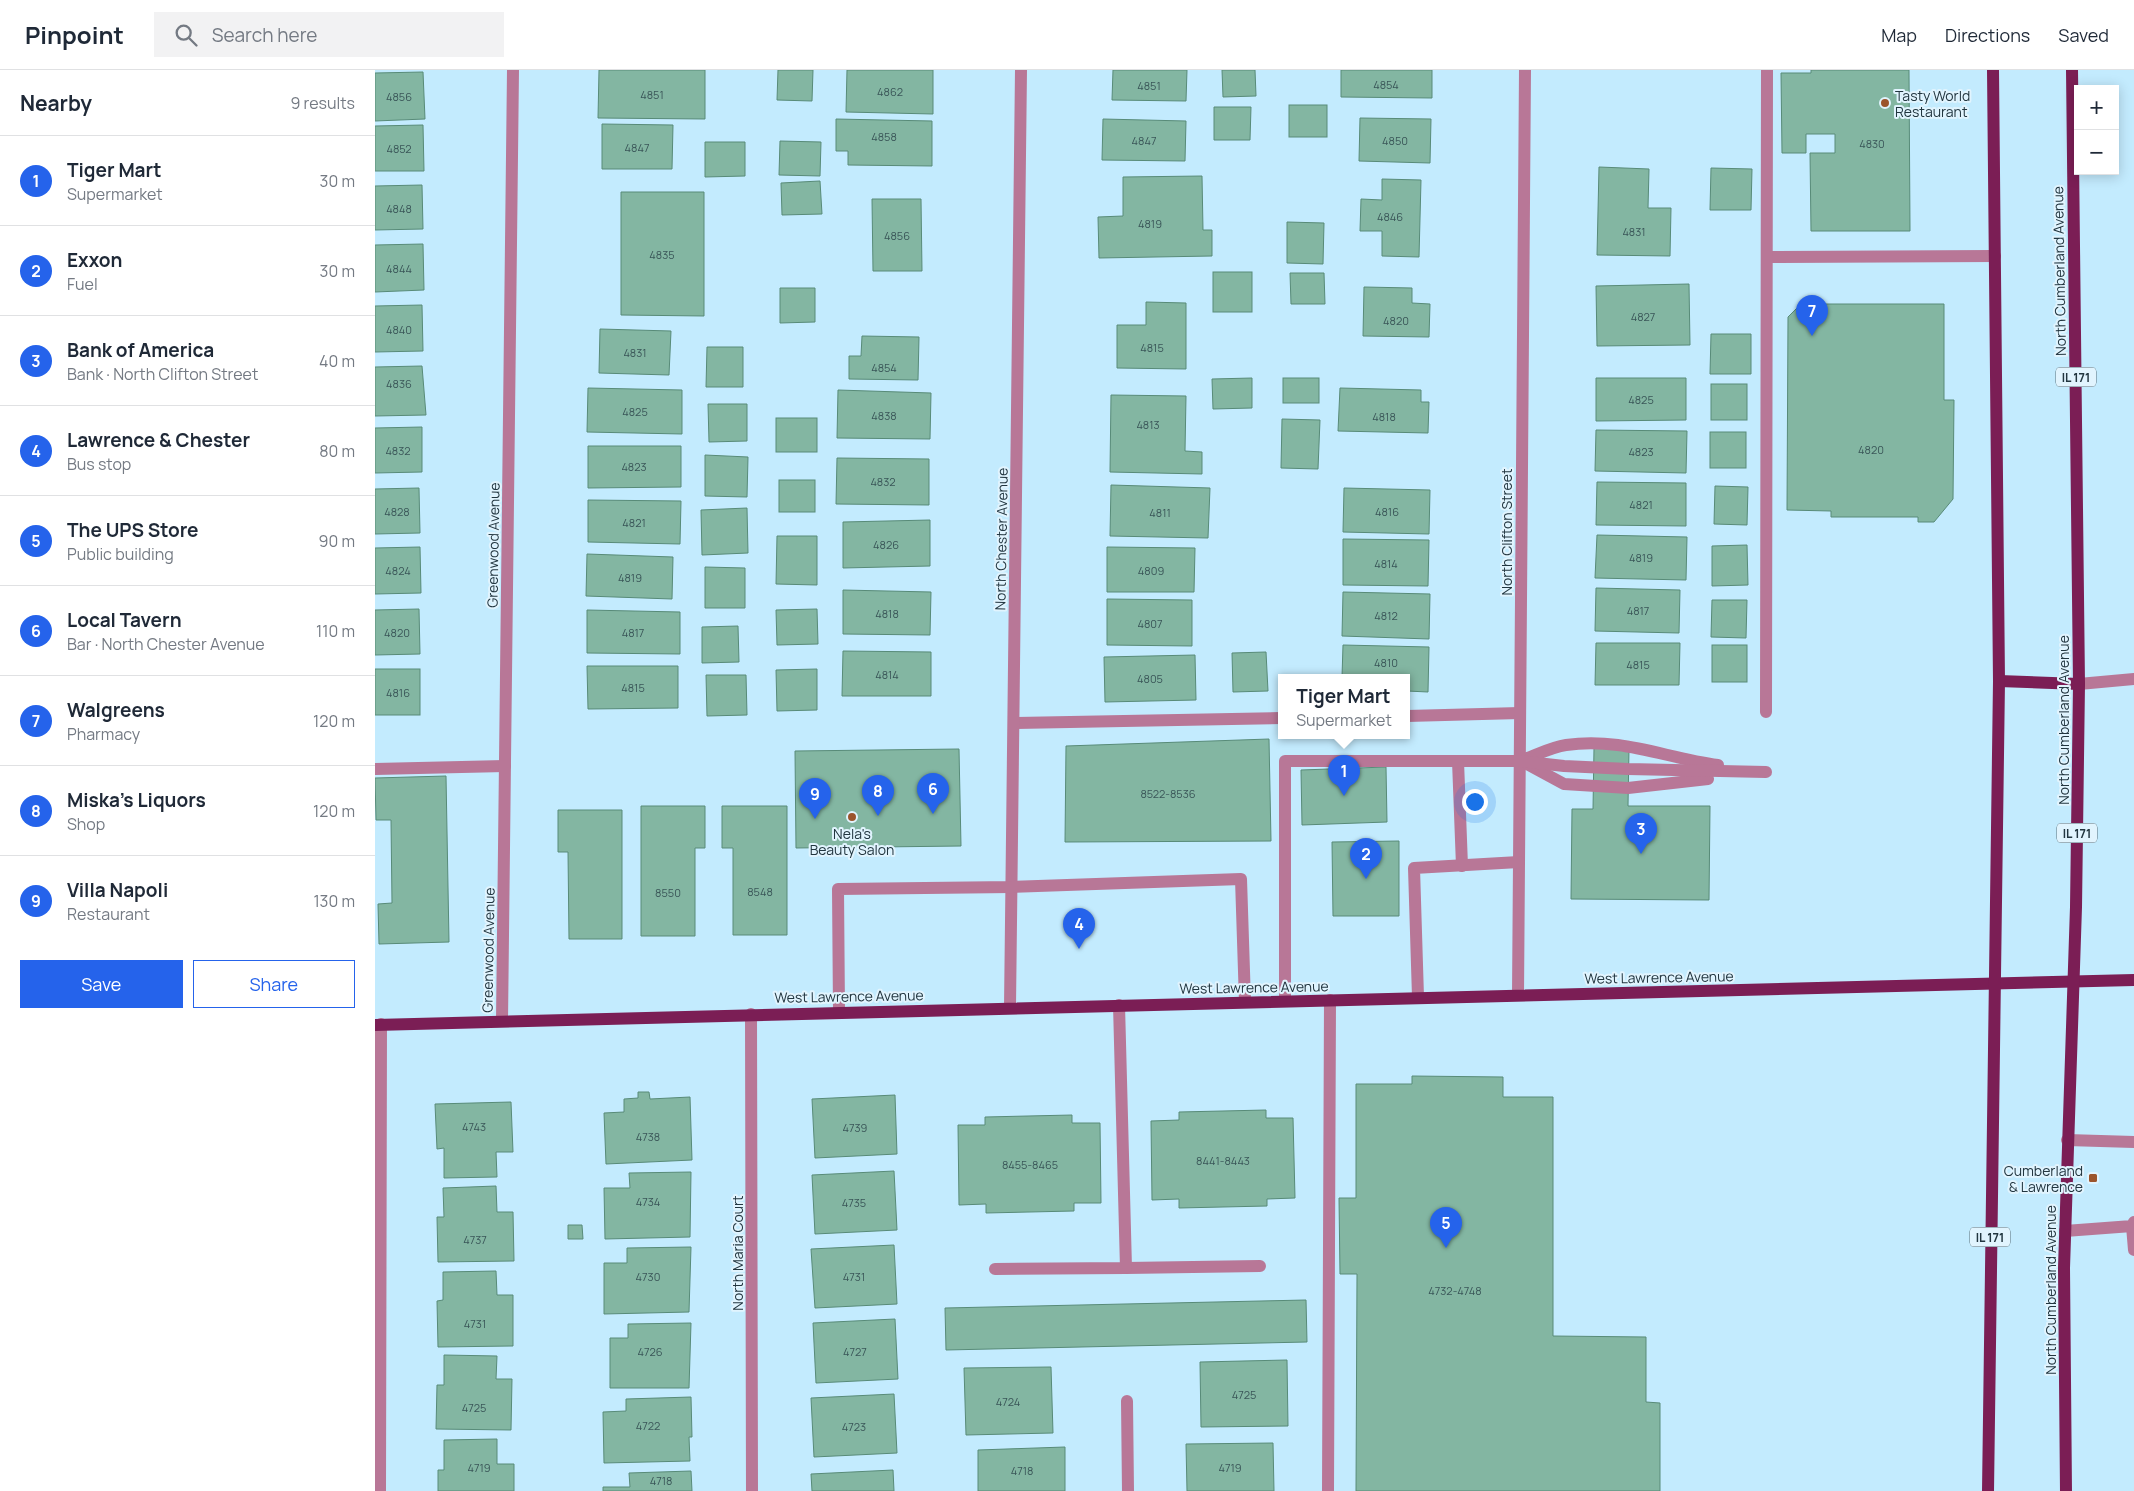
<!DOCTYPE html>
<html lang="en">
<head>
<meta charset="utf-8">
<style>
  :root { --surface:#fff; --page:#f2f2f3; --text:#1f2937; --muted:#747a83; --line:#e0e1e3; --accent:#2563eb }
  body { margin:0; font-family:Manrope,sans-serif; background:var(--page); color:var(--text) }
  .controls { position:absolute; right:15px; top:15px; display:grid; overflow:hidden; border-radius:0px; box-shadow:0 2px 12px #0003 }
  .controls button { width:45px; height:45px; display:grid; place-items:center; padding:0; border:0; border-bottom:1px solid var(--line); background:var(--surface); color:var(--text); font:25px sans-serif }
  .you { position:absolute; left:1099px; top:731px; width:18px; height:18px; margin:-12px; border:4px solid #fff; border-radius:50%; background:#1a73e8; box-shadow:0 0 0 8px #1a73e833 }
  .badge { display:grid; place-items:center; width:32px; height:32px; border-radius:50%; background:var(--accent); color:#fff; font-size:16px; font-weight:700 }
  .pin { position:absolute; translate:-50% -41px; filter:drop-shadow(0 1px 2px #0008) }
  .pin::after { content:''; position:absolute; top:26px; width:18px; height:15px; background:inherit; clip-path:polygon(0 0,100% 0,50% 100%) }
  .popup { position:absolute; left:903px; top:604px; width:132px; height:65px; box-sizing:border-box; display:grid; place-content:center; border-radius:0px; background:var(--surface); filter:drop-shadow(0 1px 4px #0005); font-size:16px; white-space:nowrap; color:var(--muted) }
  .popup b { font-size:19px; color:var(--text) }
  .popup::after { content:''; position:absolute; left:50%; top:100%; margin-left:-10px; border:10px solid transparent; border-top-color:var(--surface) }
  .list { margin:0; padding:0; list-style:none }
  h2 { display:flex; justify-content:space-between; align-items:center; height:65px; margin:0; padding:0 20px; font-size:21px }
  h2 small { font-size:16px; font-weight:400; color:var(--muted) }
  .list li { display:grid; grid-template-columns:32px 1fr auto; gap:15px; align-items:center; box-sizing:border-box; height:90px; padding:0 20px; border-top:1px solid var(--line) }
  .list b { display:block; font-size:19px; white-space:nowrap }
  .list p { margin:0; font-size:16px; white-space:nowrap; color:var(--muted) }
  .list em { font-size:16px; font-style:normal; color:var(--muted) }
  .actions { display:flex; gap:10px; padding:15px 20px }
  .actions a { flex:1; padding:11px 0; border:1px solid var(--accent); border-radius:0px; text-align:center; font-size:18px; color:var(--accent) }
  .actions .main { background:var(--accent); color:#fff }
  .icon { flex:none; width:28px; height:28px; fill:none; stroke:currentColor; stroke-width:2; stroke-linecap:round; stroke-linejoin:round }
  .map { position:relative; flex:none; width:1759px; height:1421px; overflow:hidden }
  header { display:flex; align-items:center; gap:30px; box-sizing:border-box; height:70px; padding:0 25px; background:var(--surface); border-bottom:1px solid var(--line) }
  header strong { font-size:24px }
  nav { display:flex; gap:28px; margin-inline-start:auto; font-size:18px }
  .search { width:350px; height:45px; background:var(--page); display:flex; align-items:center; gap:12px; box-sizing:border-box; padding:0 18px; border-radius:0px; color:var(--muted); font-size:19px }
  main { display:flex }
  aside { flex:1; background:var(--surface) }
  .map>svg:first-child { display:block }
  .building { fill:#83b6a2; stroke:#588b78 }
  .lines { fill:none; stroke-linecap:round; stroke-linejoin:round }
  .minor { stroke:#b87797; stroke-width:12 }
  .major { stroke:#7b1e55; stroke-width:12 }
  .poi-dot { fill:#9b542c; stroke:#e1f4fe; stroke-width:2 }
  .labels { text-anchor:middle; dominant-baseline:central; stroke-width:4; stroke-linejoin:round; paint-order:stroke }
  .number-label { font-size:11px; fill:#3a5658 }
  .shield { fill:#e1f4fe; stroke:#5b6f79; stroke-width:1 }
  .shield-label { font-size:12px; font-weight:bold; fill:#223640 }
  .poi-label { font-size:14px; fill:#223640; stroke:#e1f4fe; text-anchor:start }
  .street-label { font-size:14px; fill:#223640; stroke:#e1f4fe }
</style>
</head>
<body>
<header>
<strong>Pinpoint</strong>
<div class="search"><svg class="icon" aria-label="search" viewBox="0 0 24 24"><circle cx="10" cy="10" r="6"/><path d="M15 15l6 6"/></svg>Search here</div>
<nav><a>Map</a><a>Directions</a><a>Saved</a></nav>
</header>
<main>
<aside>
<h2>Nearby<small>9 results</small></h2>
<ul class="list">
<li><span class="badge">1</span><div><b>Tiger Mart</b><p>Supermarket</p></div><em>30 m</em></li>
<li><span class="badge">2</span><div><b>Exxon</b><p>Fuel</p></div><em>30 m</em></li>
<li><span class="badge">3</span><div><b>Bank of America</b><p>Bank · North Clifton Street</p></div><em>40 m</em></li>
<li><span class="badge">4</span><div><b>Lawrence &amp; Chester</b><p>Bus stop</p></div><em>80 m</em></li>
<li><span class="badge">5</span><div><b>The UPS Store</b><p>Public building</p></div><em>90 m</em></li>
<li><span class="badge">6</span><div><b>Local Tavern</b><p>Bar · North Chester Avenue</p></div><em>110 m</em></li>
<li><span class="badge">7</span><div><b>Walgreens</b><p>Pharmacy</p></div><em>120 m</em></li>
<li><span class="badge">8</span><div><b>Miska's Liquors</b><p>Shop</p></div><em>120 m</em></li>
<li><span class="badge">9</span><div><b>Villa Napoli</b><p>Restaurant</p></div><em>130 m</em></li>
</ul>
<div class="actions"><a class="main">Save</a><a>Share</a></div>
</aside>
<div class="map">
<svg width="1759" height="1421" viewBox="0 0 1759 1421">
  <rect width="100%" height="100%" fill="#c3ebfe"/>
  <g class="building">
    <polygon points="224,0 330,0 330,49 223,48"/>
    <polygon points="403,0 438,0 437,31 402,30"/>
    <polygon points="472,0 558,0 558,44 471,42"/>
    <polygon points="738,0 812,0 811,31 737,30"/>
    <polygon points="847,0 880,0 881,26 848,27"/>
    <polygon points="966,0 1057,0 1057,28 966,27"/>
    <polygon points="1436,0 1534,0 1535,161 1436,161 1435,83 1460,83 1460,64 1431,64 1431,83 1407,83 1406,3 1436,3"/>
    <polygon points="48,2 50,49 0,51 0,3"/>
    <rect x="914" y="35" width="38" height="32"/>
    <polygon points="839,37 876,37 875,70 839,70"/>
    <polygon points="985,48 1056,49 1055,93 984,91"/>
    <polygon points="461,49 557,51 557,96 473,95 473,81 461,81"/>
    <polygon points="728,49 811,51 810,91 727,90"/>
    <polygon points="227,54 298,55 297,99 227,99"/>
    <polygon points="48,55 49,101 0,101 0,56"/>
    <polygon points="405,71 446,72 445,106 404,105"/>
    <polygon points="330,72 370,72 370,106 330,107"/>
    <polygon points="1224,97 1274,99 1273,138 1296,138 1295,186 1222,185"/>
    <polygon points="1336,98 1377,99 1376,140 1335,140"/>
    <polygon points="827,106 828,160 837,160 837,186 724,188 723,147 748,146 748,107"/>
    <polygon points="1007,109 1046,110 1044,187 1007,186 1007,161 985,161 986,129 1007,130"/>
    <polygon points="445,111 447,144 407,145 406,113"/>
    <polygon points="47,115 48,159 0,160 0,116"/>
    <polygon points="246,122 329,122 329,246 246,245"/>
    <polygon points="497,129 546,129 547,201 498,201"/>
    <polygon points="912,152 949,153 948,194 912,193"/>
    <polygon points="48,174 49,220 0,222 0,175"/>
    <rect x="838" y="202" width="39" height="40"/>
    <polygon points="915,203 949,203 950,234 916,234"/>
    <polygon points="1314,214 1315,275 1222,276 1221,216"/>
    <polygon points="989,217 1037,218 1037,233 1055,234 1054,267 988,266"/>
    <polygon points="405,218 440,218 440,252 405,253"/>
    <polygon points="771,232 811,233 811,299 742,298 742,255 771,255"/>
    <polygon points="1426,234 1569,234 1569,330 1579,330 1578,429 1559,452 1543,452 1543,447 1456,447 1456,441 1412,440 1413,247"/>
    <polygon points="47,235 48,281 0,282 0,236"/>
    <polygon points="225,259 296,261 294,305 224,303"/>
    <polygon points="1336,264 1376,264 1376,304 1335,304"/>
    <polygon points="487,266 544,267 543,310 474,309 474,286 486,286"/>
    <polygon points="332,277 368,277 368,317 331,317"/>
    <polygon points="47,296 51,345 0,346 0,297"/>
    <polygon points="877,308 877,338 838,339 837,309"/>
    <rect x="908" y="308" width="36" height="25"/>
    <polygon points="1221,308 1311,308 1311,350 1221,351"/>
    <rect x="1336" y="314" width="36" height="36"/>
    <polygon points="213,318 307,320 307,364 212,362"/>
    <polygon points="965,318 1046,320 1046,332 1054,332 1053,363 963,361"/>
    <polygon points="463,320 556,323 555,369 462,368"/>
    <polygon points="736,325 811,326 810,381 827,382 827,404 735,402"/>
    <polygon points="333,334 372,334 372,371 334,372"/>
    <rect x="401" y="348" width="41" height="34"/>
    <polygon points="907,349 945,350 943,399 906,398"/>
    <polygon points="47,357 47,402 0,403 0,358"/>
    <polygon points="1221,360 1312,361 1311,403 1220,401"/>
    <rect x="1335" y="362" width="36" height="36"/>
    <polygon points="213,376 306,376 306,417 213,418"/>
    <polygon points="330,385 373,387 372,427 330,426"/>
    <polygon points="462,388 554,389 554,435 461,434"/>
    <rect x="404" y="410" width="36" height="32"/>
    <polygon points="1222,412 1311,413 1311,456 1221,455"/>
    <polygon points="736,415 835,418 833,468 735,466"/>
    <polygon points="1340,416 1373,417 1372,455 1339,454"/>
    <polygon points="44,418 45,463 0,464 0,419"/>
    <polygon points="969,418 1055,420 1054,464 968,462"/>
    <polygon points="213,430 306,431 305,474 213,472"/>
    <polygon points="372,438 373,483 327,485 326,440"/>
    <polygon points="555,450 555,496 468,498 468,452"/>
    <polygon points="1222,465 1312,467 1311,510 1220,508"/>
    <polygon points="402,466 442,466 442,515 401,514"/>
    <polygon points="968,469 1054,470 1053,516 968,515"/>
    <polygon points="1372,475 1373,515 1337,516 1337,476"/>
    <polygon points="45,477 46,523 0,524 0,478"/>
    <polygon points="732,477 820,478 819,522 732,522"/>
    <polygon points="212,484 298,487 297,529 211,526"/>
    <polygon points="330,497 370,498 370,538 330,538"/>
    <polygon points="1221,518 1305,520 1304,563 1220,561"/>
    <polygon points="468,520 556,522 555,565 468,564"/>
    <polygon points="968,522 1055,524 1054,569 967,566"/>
    <polygon points="732,529 817,530 817,576 732,575"/>
    <polygon points="1337,530 1372,530 1371,568 1336,567"/>
    <polygon points="44,539 45,584 0,585 0,540"/>
    <polygon points="442,539 443,574 402,575 401,540"/>
    <polygon points="212,540 305,542 305,584 212,583"/>
    <polygon points="363,556 364,592 327,593 327,557"/>
    <polygon points="1221,573 1305,573 1304,615 1220,615"/>
    <polygon points="968,575 1054,577 1053,622 1032,621 1032,607 967,607"/>
    <rect x="1337" y="575" width="35" height="37"/>
    <polygon points="468,581 556,582 556,626 467,626"/>
    <polygon points="891,582 893,621 858,622 857,583"/>
    <polygon points="820,585 821,630 730,632 729,587"/>
    <polygon points="212,596 303,596 303,638 213,639"/>
    <rect x="0" y="599" width="45" height="46"/>
    <polygon points="442,599 442,640 402,641 401,600"/>
    <polygon points="331,605 371,605 372,645 332,646"/>
    <polygon points="894,669 896,771 690,772 691,676"/>
    <polygon points="1219,678 1254,678 1253,736 1335,736 1334,830 1196,829 1197,739 1218,739"/>
    <polygon points="584,679 586,776 421,778 420,681"/>
    <polygon points="1011,697 1012,752 927,755 926,700"/>
    <polygon points="71,706 74,872 4,874 3,834 17,833 16,750 1,750 0,708"/>
    <polygon points="266,736 330,736 330,778 320,778 320,866 266,866"/>
    <polygon points="347,736 412,736 412,865 358,865 358,778 347,778"/>
    <polygon points="183,740 247,740 247,869 194,869 193,782 183,782"/>
    <polygon points="1024,771 1024,846 958,846 957,772"/>
    <polygon points="1037,1006 1128,1007 1128,1027 1178,1027 1178,1266 1271,1267 1271,1332 1285,1333 1285,1421 981,1421 982,1204 965,1204 964,1128 981,1128 981,1014 1037,1014"/>
    <polygon points="263,1022 274,1022 275,1029 315,1027 317,1090 231,1094 229,1043 249,1042 249,1029 263,1028"/>
    <polygon points="520,1025 522,1084 440,1088 437,1029"/>
    <polygon points="136,1032 138,1082 121,1082 122,1107 69,1108 69,1078 62,1079 60,1034"/>
    <polygon points="891,1040 891,1048 918,1048 920,1128 892,1129 892,1136 804,1138 804,1129 777,1130 776,1051 804,1050 804,1042"/>
    <polygon points="697,1045 697,1053 725,1053 726,1133 699,1133 699,1141 611,1143 611,1134 584,1135 583,1055 610,1055 610,1047"/>
    <polygon points="519,1101 522,1160 440,1164 437,1105"/>
    <polygon points="316,1102 315,1167 230,1169 229,1118 255,1118 254,1103"/>
    <polygon points="121,1116 122,1142 138,1142 139,1191 63,1192 62,1147 69,1147 68,1118"/>
    <polygon points="193,1155 207,1155 208,1169 193,1169"/>
    <polygon points="519,1175 522,1234 440,1238 436,1179"/>
    <polygon points="316,1177 314,1242 229,1244 229,1193 252,1193 252,1178"/>
    <polygon points="121,1201 122,1225 138,1225 138,1276 63,1277 62,1231 68,1230 68,1202"/>
    <polygon points="931,1230 932,1272 571,1280 570,1238"/>
    <polygon points="520,1249 523,1309 441,1313 438,1253"/>
    <polygon points="316,1253 314,1318 235,1318 235,1268 253,1268 253,1254"/>
    <polygon points="69,1285 122,1286 121,1309 137,1309 136,1360 61,1359 62,1315 69,1315"/>
    <polygon points="912,1290 913,1356 826,1357 825,1292"/>
    <polygon points="676,1297 678,1363 591,1365 589,1298"/>
    <polygon points="519,1324 522,1383 439,1387 436,1328"/>
    <polygon points="316,1327 317,1367 314,1367 315,1391 229,1393 228,1342 251,1341 251,1329"/>
    <polygon points="122,1369 122,1394 139,1394 139,1421 63,1421 63,1400 69,1400 69,1370"/>
    <polygon points="898,1373 899,1421 812,1421 811,1374"/>
    <polygon points="690,1377 690,1421 603,1421 603,1380"/>
    <polygon points="518,1400 519,1421 437,1421 436,1404"/>
    <polygon points="316,1401 317,1421 228,1421 228,1417 255,1417 254,1403"/>
  </g>
  <g class="lines">
    <g class="minor">
      <polyline points="1392,187 1620,186"/>
      <polyline points="1704,614 1759,609"/>
      <polyline points="1391,642 1392,0"/>
      <polyline points="1032,646 1145,643"/>
      <polyline points="639,653 906,648"/>
      <path d="M1147 690C1161 685 1177 677 1191 675 1246 667 1290 688 1343 695"/>
      <polyline points="1083,691 1087,796"/>
      <polyline points="1152,694 1189,714 1253,718 1333,709"/>
      <polyline points="0,699 130,696"/>
      <polyline points="1143,925 1150,0"/>
      <polyline points="1043,927 1039,798 1144,792"/>
      <polyline points="910,931 910,691 1145,691 1189,696 1253,699 1391,702"/>
      <polyline points="635,937 646,0"/>
      <polyline points="464,942 463,819 637,817 866,809 870,932"/>
      <polyline points="376,944 377,1421"/>
      <polyline points="127,951 138,0"/>
      <polyline points="1692,1070 1759,1072"/>
      <polyline points="1757,1156 1759,1180"/>
      <polyline points="1690,1161 1757,1156 1759,1152"/>
      <polyline points="751,1198 885,1196"/>
      <polyline points="620,1199 751,1198 744,935"/>
      <polyline points="752,1331 753,1421"/>
      <polyline points="5,1421 6,954"/>
      <polyline points="953,1421 955,930"/>
    </g>
    <g class="major">
      <polyline points="1624,611 1704,614"/>
      <polyline points="0,955 1759,910"/>
      <polyline points="1613,1421 1624,611 1618,0"/>
      <polyline points="1691,1421 1689,1198 1701,837 1704,614 1697,0"/>
    </g>
  </g>
  <g class="poi-dot">
    <circle cx="1510" cy="33" r="5"/>
    <circle cx="477" cy="747" r="5"/>
    <rect x="1713" y="1103" width="10" height="10" rx="2.5"/>
  </g>
  <g class="labels">
    <g class="number-label">
      <text x="1011" y="14">4854</text>
      <text x="774" y="15">4851</text>
      <text x="515" y="21">4862</text>
      <text x="277" y="24">4851</text>
      <text x="24" y="26">4856</text>
      <text x="509" y="66">4858</text>
      <text x="769" y="70">4847</text>
      <text x="1020" y="70">4850</text>
      <text x="1497" y="73">4830</text>
      <text x="262" y="77">4847</text>
      <text x="24" y="78">4852</text>
      <text x="24" y="138">4848</text>
      <text x="1015" y="146">4846</text>
      <text x="775" y="153">4819</text>
      <text x="1259" y="161">4831</text>
      <text x="522" y="165">4856</text>
      <text x="287" y="184">4835</text>
      <text x="24" y="198">4844</text>
      <text x="1268" y="246">4827</text>
      <text x="1021" y="250">4820</text>
      <text x="24" y="259">4840</text>
      <text x="777" y="277">4815</text>
      <text x="260" y="282">4831</text>
      <text x="509" y="297">4854</text>
      <text x="24" y="313">4836</text>
      <text x="1266" y="329">4825</text>
      <text x="260" y="341">4825</text>
      <text x="509" y="345">4838</text>
      <text x="1009" y="346">4818</text>
      <text x="773" y="354">4813</text>
      <text x="1496" y="379">4820</text>
      <text x="23" y="380">4832</text>
      <text x="1266" y="381">4823</text>
      <text x="259" y="396">4823</text>
      <text x="508" y="411">4832</text>
      <text x="1266" y="434">4821</text>
      <text x="22" y="441">4828</text>
      <text x="1012" y="441">4816</text>
      <text x="785" y="442">4811</text>
      <text x="259" y="452">4821</text>
      <text x="511" y="474">4826</text>
      <text x="1266" y="487">4819</text>
      <text x="1011" y="493">4814</text>
      <text x="23" y="500">4824</text>
      <text x="776" y="500">4809</text>
      <text x="255" y="507">4819</text>
      <text x="1263" y="540">4817</text>
      <text x="512" y="543">4818</text>
      <text x="1011" y="545">4812</text>
      <text x="775" y="553">4807</text>
      <text x="22" y="562">4820</text>
      <text x="258" y="562">4817</text>
      <text x="1011" y="592">4810</text>
      <text x="1263" y="594">4815</text>
      <text x="512" y="604">4814</text>
      <text x="775" y="608">4805</text>
      <text x="258" y="617">4815</text>
      <text x="23" y="622">4816</text>
      <text x="793" y="723">8522-8536</text>
      <text x="385" y="821">8548</text>
      <text x="293" y="822">8550</text>
      <text x="99" y="1056">4743</text>
      <text x="480" y="1057">4739</text>
      <text x="273" y="1066">4738</text>
      <text x="848" y="1090">8441-8443</text>
      <text x="655" y="1094">8455-8465</text>
      <text x="273" y="1131">4734</text>
      <text x="479" y="1132">4735</text>
      <text x="100" y="1169">4737</text>
      <text x="273" y="1206">4730</text>
      <text x="479" y="1206">4731</text>
      <text x="1080" y="1220">4732-4748</text>
      <text x="100" y="1253">4731</text>
      <text x="275" y="1281">4726</text>
      <text x="480" y="1281">4727</text>
      <text x="869" y="1324">4725</text>
      <text x="633" y="1331">4724</text>
      <text x="99" y="1337">4725</text>
      <text x="273" y="1355">4722</text>
      <text x="479" y="1356">4723</text>
      <text x="104" y="1397">4719</text>
      <text x="855" y="1397">4719</text>
      <text x="647" y="1400">4718</text>
      <text x="286" y="1410">4718</text>
    </g>
    <g class="shield">
      <rect x="1681" y="297.5" width="40" height="19" rx="4"/>
      <rect x="1682" y="753.5" width="40" height="19" rx="4"/>
      <rect x="1595" y="1157.5" width="40" height="19" rx="4"/>
    </g>
    <g class="shield-label">
      <text x="1701" y="307">IL 171</text>
      <text x="1702" y="763">IL 171</text>
      <text x="1615" y="1167">IL 171</text>
    </g>
    <g class="poi-label">
      <text x="1520" y="25">Tasty World<tspan x="1520" dy="16">Restaurant</tspan></text>
      <text x="477" y="763" text-anchor="middle">Nela's<tspan x="477" dy="16">Beauty Salon</tspan></text>
      <text x="1708" y="1100" text-anchor="end">Cumberland<tspan x="1708" dy="16">&amp; Lawrence</tspan></text>
    </g>
    <g class="street-label">
      <text transform="translate(1684 201) rotate(-91)">North Cumberland Avenue</text>
      <text transform="translate(1131 462) rotate(-90)">North Clifton Street</text>
      <text transform="translate(626 469) rotate(-89)">North Chester Avenue</text>
      <text transform="translate(118 475) rotate(-89)">Greenwood Avenue</text>
      <text transform="translate(1688 650) rotate(-90)">North Cumberland Avenue</text>
      <text transform="translate(113 880) rotate(-89)">Greenwood Avenue</text>
      <text transform="translate(1284 907) rotate(-1)">West Lawrence Avenue</text>
      <text transform="translate(879 917) rotate(-1)">West Lawrence Avenue</text>
      <text transform="translate(474 926) rotate(-1)">West Lawrence Avenue</text>
      <text transform="translate(362 1183) rotate(-90)">North Maria Court</text>
      <text transform="translate(1675 1220) rotate(-90)">North Cumberland Avenue</text>
    </g>
  </g>
</svg>
<div class="controls">
<button>+</button>
<button>−</button>
</div>
<div class="you"></div>
<div class="pin badge" style="left:969px;top:726px">1</div>
<div class="popup"><b>Tiger Mart</b>Supermarket</div>
<div class="pin badge" style="left:991px;top:809px">2</div>
<div class="pin badge" style="left:1266px;top:784px">3</div>
<div class="pin badge" style="left:704px;top:879px">4</div>
<div class="pin badge" style="left:1071px;top:1178px">5</div>
<div class="pin badge" style="left:558px;top:744px">6</div>
<div class="pin badge" style="left:1437px;top:266px">7</div>
<div class="pin badge" style="left:503px;top:746px">8</div>
<div class="pin badge" style="left:440px;top:749px">9</div>
</div>
</main>
</body>
</html>
